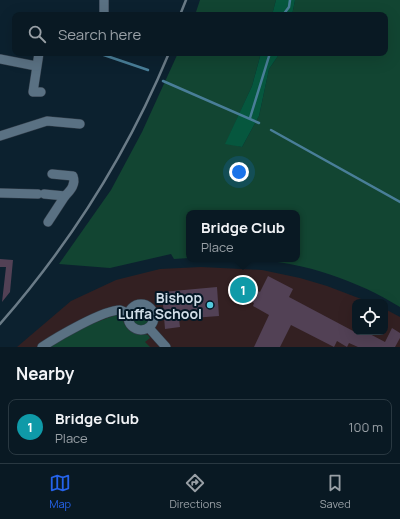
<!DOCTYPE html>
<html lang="en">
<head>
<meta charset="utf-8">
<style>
  :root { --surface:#091923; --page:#172630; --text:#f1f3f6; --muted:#99a0a6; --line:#293841; --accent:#2563eb }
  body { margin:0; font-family:Manrope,sans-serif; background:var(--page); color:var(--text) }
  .controls { position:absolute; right:12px; bottom:12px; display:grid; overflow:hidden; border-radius:8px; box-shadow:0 4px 16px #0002 }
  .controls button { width:36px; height:36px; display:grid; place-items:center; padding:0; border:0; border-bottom:1px solid var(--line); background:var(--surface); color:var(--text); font:20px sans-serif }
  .you { position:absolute; left:239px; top:172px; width:14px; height:14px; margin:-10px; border:3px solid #fff; border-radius:50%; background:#1a73e8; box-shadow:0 0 0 6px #1a73e833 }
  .badge { display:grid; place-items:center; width:26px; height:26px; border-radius:50%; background:var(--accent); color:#fff; font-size:13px; font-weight:700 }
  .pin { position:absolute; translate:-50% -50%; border:2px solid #fff; box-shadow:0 1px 4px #0006 }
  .popup { position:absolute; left:186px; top:210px; width:114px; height:52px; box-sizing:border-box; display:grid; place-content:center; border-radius:8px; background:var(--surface); filter:drop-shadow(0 1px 3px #0005); font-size:13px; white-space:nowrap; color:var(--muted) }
  .popup b { font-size:15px; color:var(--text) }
  .popup::after { content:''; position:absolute; left:50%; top:100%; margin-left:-8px; border:8px solid transparent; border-top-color:var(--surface) }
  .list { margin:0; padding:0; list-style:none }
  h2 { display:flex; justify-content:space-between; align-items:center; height:52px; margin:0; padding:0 16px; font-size:17px }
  h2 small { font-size:13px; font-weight:400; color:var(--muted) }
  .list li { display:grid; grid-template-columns:26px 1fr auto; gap:12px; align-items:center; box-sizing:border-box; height:56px; margin:0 8px 8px; padding:0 8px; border:1px solid var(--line); border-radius:8px }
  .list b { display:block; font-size:15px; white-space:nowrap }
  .list p { margin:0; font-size:13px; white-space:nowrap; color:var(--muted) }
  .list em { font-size:13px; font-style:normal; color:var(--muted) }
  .icon { flex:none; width:22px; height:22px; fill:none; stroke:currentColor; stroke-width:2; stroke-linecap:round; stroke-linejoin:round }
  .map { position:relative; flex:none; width:400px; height:347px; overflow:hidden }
  .search { position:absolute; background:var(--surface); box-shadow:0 4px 16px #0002; left:12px; right:12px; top:12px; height:44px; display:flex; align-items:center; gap:10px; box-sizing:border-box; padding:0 14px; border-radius:8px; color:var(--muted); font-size:15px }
  .sheet { height:116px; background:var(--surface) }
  nav { display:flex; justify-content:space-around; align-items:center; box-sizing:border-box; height:56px; border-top:1px solid var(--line); background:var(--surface); font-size:11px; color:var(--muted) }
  nav a { display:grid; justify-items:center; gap:2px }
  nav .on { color:var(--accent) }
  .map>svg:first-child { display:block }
  .education { fill:#332022 }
  .green { fill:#124532 }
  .forest { fill:#06573e }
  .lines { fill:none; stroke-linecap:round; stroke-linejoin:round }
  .stream { stroke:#497e98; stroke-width:2.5 }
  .building { fill:#524155 }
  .minor-casing { stroke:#323d49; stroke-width:10 }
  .minor { stroke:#5a7183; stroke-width:9 }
  .rail { stroke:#6a7b87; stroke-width:2.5 }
  .poi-dot { fill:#54cade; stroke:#031725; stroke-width:1.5 }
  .labels { text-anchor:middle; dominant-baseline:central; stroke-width:4; stroke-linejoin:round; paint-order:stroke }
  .poi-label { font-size:14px; font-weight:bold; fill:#d0dde7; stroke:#031725; text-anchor:end }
</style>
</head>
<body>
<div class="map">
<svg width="400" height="347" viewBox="0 0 400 347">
  <rect width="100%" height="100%" fill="#0c212f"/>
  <polygon class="education" points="201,267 262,270 300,278 327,286 369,302 355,302 355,332 385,332 385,309 400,317 400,347 17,347 71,301 116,280 160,269"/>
  <g class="green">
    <polygon points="200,0 276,0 272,15 195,15"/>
    <path d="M295 0H400V307C357 280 303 262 252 259H297V213H189V258L174 259 171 254 110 268 59 264 111 190 142 132 178 53H261L252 86 226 143 242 147 259 116 269 69 280 53H385V15H292Z"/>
    <circle cx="141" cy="317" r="10"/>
    <path d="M118 314C124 319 124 328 132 332 137 335 143 333 148 335L150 338 145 342 150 347H50L81 328Z"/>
  </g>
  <g class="forest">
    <polygon points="276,0 295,0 292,15 272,15"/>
    <polygon points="261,53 280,53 269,69 259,116 242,147 225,144 252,86"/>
  </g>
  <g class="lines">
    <g class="stream">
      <polyline points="283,15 289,7 290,0"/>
      <polyline points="98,53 148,70"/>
      <polyline points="163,81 259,123"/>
      <polyline points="250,118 270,53"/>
      <polyline points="271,130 400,202"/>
    </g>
  </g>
  <g class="building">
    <polygon points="0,259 13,260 10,292 2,302 6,267 0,267"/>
    <polygon points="268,276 293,289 289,297 355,332 366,332 385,342 392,328 400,333 400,338 395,347 358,347 349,343 347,347 337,341 334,347 291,325 280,347 254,347 269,315 253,306 254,303 229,290 235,279 260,292"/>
    <polygon points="217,287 219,316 179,319 180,327 165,329 162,292"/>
  </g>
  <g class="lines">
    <defs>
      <g id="minor">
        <polyline points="104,15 104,0"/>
        <polyline points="39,53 33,92 41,92"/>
        <polyline points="0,59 36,66"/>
        <polyline points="0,136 47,121 80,124"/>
        <polyline points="0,193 38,194"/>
        <path d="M44 194 65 196C71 190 76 184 73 176L52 174"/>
        <polyline points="48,222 65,196"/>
        <circle cx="141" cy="317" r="13"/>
        <polyline points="149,328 166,347"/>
        <path d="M42 347C57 337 103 310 120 310 123 311 126 312 128 314"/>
      </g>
    </defs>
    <use href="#minor" class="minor-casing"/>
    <use href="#minor" class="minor"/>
    <g class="rail">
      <polyline points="180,15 186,0"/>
      <path d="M0 324C70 244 128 152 169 53"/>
    </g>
  </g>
  <circle class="poi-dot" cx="210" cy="305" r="4"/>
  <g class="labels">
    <g class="poi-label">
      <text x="202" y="297">Bishop<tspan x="202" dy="16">Luffa School</tspan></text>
    </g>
  </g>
</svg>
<div class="controls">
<button><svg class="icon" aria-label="locate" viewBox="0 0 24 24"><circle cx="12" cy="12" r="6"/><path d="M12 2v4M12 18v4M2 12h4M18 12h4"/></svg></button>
</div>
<div class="you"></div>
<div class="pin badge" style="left:243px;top:290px;background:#0f9aa8">1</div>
<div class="popup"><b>Bridge Club</b>Place</div>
<div class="search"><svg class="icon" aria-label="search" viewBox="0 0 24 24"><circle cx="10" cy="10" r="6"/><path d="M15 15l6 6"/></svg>Search here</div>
</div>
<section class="sheet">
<h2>Nearby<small></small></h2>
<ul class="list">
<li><span class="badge" style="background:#0f9aa8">1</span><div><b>Bridge Club</b><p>Place</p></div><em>100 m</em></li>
</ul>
</section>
<nav>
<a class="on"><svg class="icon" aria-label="map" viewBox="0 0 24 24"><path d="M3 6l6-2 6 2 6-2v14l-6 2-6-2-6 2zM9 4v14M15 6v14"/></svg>Map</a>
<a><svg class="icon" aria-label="directions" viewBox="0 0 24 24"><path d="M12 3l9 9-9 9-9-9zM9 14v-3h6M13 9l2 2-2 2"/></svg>Directions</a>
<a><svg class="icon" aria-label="saved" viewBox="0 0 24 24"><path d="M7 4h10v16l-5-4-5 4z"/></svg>Saved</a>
</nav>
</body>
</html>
